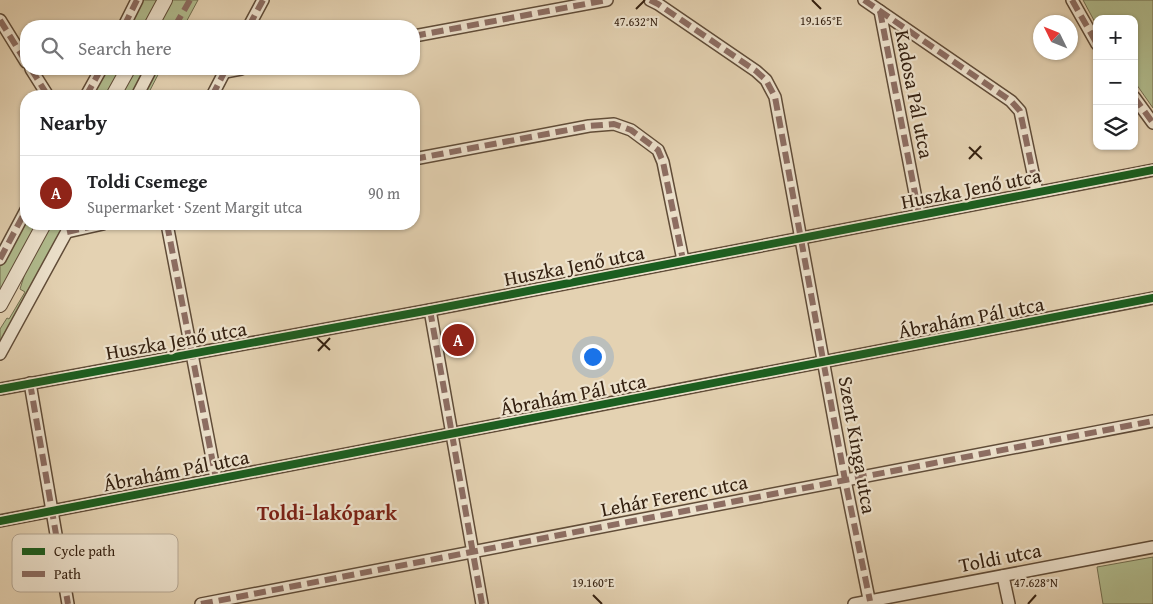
<!DOCTYPE html>
<html lang="en">
<head>
<meta charset="utf-8">
<style>
  :root { --surface:#fff; --page:#f6f6f6; --text:#202124; --muted:#757577; --line:#e0e0e0; --accent:#8f2418 }
  body { margin:0; font-family:"Gentium Book Plus",serif; background:var(--page); color:var(--text) }
  .controls { position:absolute; right:15px; top:15px; display:grid; overflow:hidden; border-radius:10px; box-shadow:0 1px 4px #0004 }
  .controls button { width:45px; height:45px; display:grid; place-items:center; padding:0; border:0; border-bottom:1px solid var(--line); background:var(--surface); color:var(--text); font:25px sans-serif }
  .compass { position:absolute; left:1033px; top:15px; width:45px; height:45px; border-radius:50%; background:var(--surface); box-shadow:0 1px 4px #0004; rotate:313deg }
  .you { position:absolute; left:592px; top:356px; width:18px; height:18px; margin:-12px; border:4px solid #fff; border-radius:50%; background:#1a73e8; box-shadow:0 0 0 8px #1a73e833 }
  .badge { display:grid; place-items:center; width:32px; height:32px; border-radius:50%; background:var(--accent); color:#fff; font-size:16px; font-weight:700 }
  .pin { position:absolute; translate:-50% -50%; border:2px solid #fff; box-shadow:0 1px 5px #0006 }
  .list { margin:0; padding:0; list-style:none }
  h2 { display:flex; justify-content:space-between; align-items:center; height:65px; margin:0; padding:0 20px; font-size:21px }
  h2 small { font-size:16px; font-weight:400; color:var(--muted) }
  .list li { display:grid; grid-template-columns:32px 1fr auto; gap:15px; align-items:center; box-sizing:border-box; height:75px; padding:0 20px; border-top:1px solid var(--line) }
  .list b { display:block; font-size:19px; white-space:nowrap }
  .list p { margin:0; font-size:16px; white-space:nowrap; color:var(--muted) }
  .list em { font-size:16px; font-style:normal; color:var(--muted) }
  .icon { flex:none; width:28px; height:28px; fill:none; stroke:currentColor; stroke-width:2; stroke-linecap:round; stroke-linejoin:round }
  .map { position:relative; flex:none; width:1153px; height:604px; overflow:hidden }
  .search { position:absolute; background:var(--surface); box-shadow:0 1px 4px #0004; left:20px; top:20px; width:400px; height:55px; display:flex; align-items:center; gap:12px; box-sizing:border-box; padding:0 18px; border-radius:20px; color:var(--muted); font-size:19px }
  .panel { position:absolute; background:var(--surface); box-shadow:0 1px 4px #0004; left:20px; top:90px; width:400px; height:140px; border-radius:20px }
  .map>svg:first-child { display:block }
  .green { fill:#b1bd8f; stroke:#726e50 }
  .lines { fill:none; stroke-linecap:round; stroke-linejoin:round }
  .minor-casing { stroke:#604c38; stroke-width:14 }
  .tertiary-casing { stroke:#604c38; stroke-width:16 }
  .minor { stroke:#ede2cd; stroke-width:11 }
  .tertiary { stroke:#ede2cd; stroke-width:14 }
  .quiet { stroke:#8d6e63; stroke-width:6; stroke-dasharray:12 6; stroke-linecap:butt }
  .cycleway-casing { stroke:#ede2cd; stroke-width:11 }
  .cycleway { stroke:#1b5e20; stroke-width:8 }
  .ticks { fill:none; stroke:#342010; stroke-width:2 }
  .labels { text-anchor:middle; dominant-baseline:central; stroke-width:4.5; stroke-linejoin:round; paint-order:stroke }
  .street-label { font-size:20px; fill:#342010; stroke:#ede2cd }
  .neighbourhood-label { font-size:21px; font-weight:bold; fill:#7a1f14; stroke:#ede2cd }
  .key { fill:#ede2cd; stroke:#b6a894; stroke-width:1 }
  .key-label { font-size:14px; fill:#342010 }
  .ticks-label { font-size:12px; text-anchor:middle; fill:#342010; stroke:#ede2cd; stroke-width:4.5; stroke-linejoin:round; paint-order:stroke }
</style>
</head>
<body>
<div class="map">
<svg width="1153" height="604" viewBox="0 0 1153 604">
  <rect width="100%" height="100%" fill="#e4d2b2"/>
  <filter id="stains"><feTurbulence type="fractalNoise" baseFrequency=".004" numOctaves="4"/><feColorMatrix values="0 0 0 0 .2 0 0 0 0 .09 0 0 0 0 .02 0 0 0 .5 -.17"/></filter>
  <radialGradient id="worn" r=".72"><stop offset=".6" stop-color="#630" stop-opacity="0"/><stop offset="1" stop-color="#630" stop-opacity=".3"/></radialGradient>
  <g class="green">
    <polygon points="143,0 158,0 144,26 129,26"/>
    <polygon points="170,0 198,0 184,26 157,26"/>
    <polygon points="1083,0 1153,0 1153,108 1134,81 1134,19 1097,19 1097,26"/>
    <polygon points="106,69 121,69 107,96 92,96"/>
    <polygon points="135,69 161,69 147,96 119,96"/>
    <polygon points="26,217 26,224 38,224 0,293 0,266"/>
    <polygon points="49,224 66,224 0,348 0,329 7,318 9,319 25,292 20,289 26,270"/>
    <polygon points="1153,557 1153,604 1103,604 1097,567"/>
  </g>
  <g class="lines">
    <defs>
      <g id="minor">
        <polyline points="650,0 658,4 756,71 766,80 775,97 845,480 870,604"/>
        <polyline points="864,0 1011,101 1020,111 1037,192"/>
        <polyline points="1072,0 1097,44"/>
        <polyline points="880,11 919,214"/>
        <polyline points="0,20 26,62"/>
        <polyline points="124,26 137,0"/>
        <polyline points="249,26 263,0"/>
        <polyline points="414,36 607,0"/>
        <polyline points="31,69 48,96"/>
        <polyline points="225,72 241,69"/>
        <polyline points="86,96 101,69"/>
        <polyline points="137,96 151,69"/>
        <polyline points="212,96 226,69"/>
        <polyline points="1134,97 1153,123"/>
        <polyline points="414,159 589,126 614,124 631,130 658,150 663,162 683,260"/>
        <polyline points="167,224 216,479"/>
        <polyline points="67,232 103,224"/>
        <polyline points="0,259 26,210"/>
        <polyline points="430,310 482,604"/>
        <polyline points="0,354 71,224"/>
        <polyline points="30,383 68,604"/>
        <polyline points="0,389 430,310 1153,170"/>
        <polyline points="0,521 1153,298"/>
        <polyline points="1003,576 1009,604"/>
        <polyline points="201,604 1153,421"/>
        <polyline points="854,604 1153,547"/>
      </g>
      <g id="tertiary">
        <polyline points="151,26 165,0"/>
        <polyline points="113,96 128,69"/>
        <polyline points="0,305 44,224"/>
      </g>
    </defs>
    <use href="#minor" class="minor-casing"/>
    <use href="#tertiary" class="tertiary-casing"/>
    <use href="#minor" class="minor"/>
    <use href="#tertiary" class="tertiary"/>
    <g class="quiet">
      <polyline points="650,0 658,4 756,71 766,80 775,97 845,480 870,601"/>
      <polyline points="864,0 1011,101 1020,111 1037,192"/>
      <polyline points="1072,0 1097,44"/>
      <polyline points="880,11 919,214"/>
      <polyline points="0,20 26,62"/>
      <polyline points="124,26 137,0"/>
      <polyline points="175,26 190,0"/>
      <polyline points="249,26 263,0"/>
      <polyline points="414,36 607,0"/>
      <polyline points="31,69 48,96"/>
      <polyline points="225,72 241,69"/>
      <polyline points="86,96 101,69"/>
      <polyline points="212,96 226,69"/>
      <polyline points="1134,97 1153,123"/>
      <polyline points="414,159 589,126 614,124 631,130 658,150 663,162 683,260"/>
      <polyline points="167,224 216,479"/>
      <polyline points="67,232 103,224"/>
      <polyline points="0,259 26,210"/>
      <polyline points="430,310 482,604"/>
      <polyline points="30,383 68,604"/>
      <polyline points="201,604 1153,421"/>
    </g>
    <defs>
      <g id="cycleway">
        <polyline points="0,389 430,310 1153,170"/>
        <polyline points="0,521 1153,298"/>
      </g>
    </defs>
    <use href="#cycleway" class="cycleway-casing"/>
    <use href="#cycleway" class="cycleway"/>
  </g>
  <path class="ticks" d="M812 0 821 9M636 9 645 0M969 147 982 159M969 159 981 146M317 338 330 350M318 351 330 338M593 595 602 604M1028 604 1036 595"/>
  <g class="labels">
    <g class="street-label">
      <text transform="translate(915 94) rotate(79)">Kadosa Pál utca</text>
      <text transform="translate(971 188) rotate(-11)">Huszka Jenő utca</text>
      <text transform="translate(574 265) rotate(-11)">Huszka Jenő utca</text>
      <text transform="translate(971 317) rotate(-11)">Ábrahám Pál utca</text>
      <text transform="translate(176 340) rotate(-10)">Huszka Jenő utca</text>
      <text transform="translate(573 394) rotate(-11)">Ábrahám Pál utca</text>
      <text transform="translate(858 445) rotate(80)">Szent Kinga utca</text>
      <text transform="translate(176 470) rotate(-11)">Ábrahám Pál utca</text>
      <text transform="translate(674 495) rotate(-11)">Lehár Ferenc utca</text>
      <text transform="translate(1000 557) rotate(-11)">Toldi utca</text>
    </g>
    <g class="neighbourhood-label">
      <text x="327" y="512">Toldi-lakópark</text>
    </g>
  </g>
  <rect x="12" y="534" width="166" height="58" rx="8" class="key"/>
  <rect x="22" y="548" width="23" height="7" fill="#1b5e20"/>
  <rect x="22" y="571" width="23" height="6" fill="#8d6e63"/>
  <g class="key-label">
    <text x="54" y="556">Cycle path</text>
    <text x="54" y="579">Path</text>
  </g>
  <g class="ticks-label">
    <text x="821" y="25">19.165°E</text>
    <text x="636" y="26">47.632°N</text>
    <text x="1036" y="587">47.628°N</text>
    <text x="593" y="587">19.160°E</text>
  </g>
  <rect width="100%" height="100%" filter="url(#stains)"/>
  <rect width="100%" height="100%" fill="url(#worn)"/>
</svg>
<div class="controls">
<button>+</button>
<button>−</button>
<button><svg class="icon" aria-label="layers" viewBox="0 0 24 24"><path d="M12 4l9 5-9 5-9-5zM3 14l9 5 9-5"/></svg></button>
</div>
<svg class="compass" viewBox="-18 -18 36 36"><path d="M0-13l5 13h-10z" fill="#e53935"/><path d="M0 13l5-13h-10z" fill="#757577"/></svg>
<div class="you"></div>
<div class="pin badge" style="left:458px;top:340px">A</div>
<div class="search"><svg class="icon" aria-label="search" viewBox="0 0 24 24"><circle cx="10" cy="10" r="6"/><path d="M15 15l6 6"/></svg>Search here</div>
<section class="panel">
<h2>Nearby<small></small></h2>
<ul class="list">
<li><span class="badge">A</span><div><b>Toldi Csemege</b><p>Supermarket · Szent Margit utca</p></div><em>90 m</em></li>
</ul>
</section>
</div>
</body>
</html>
